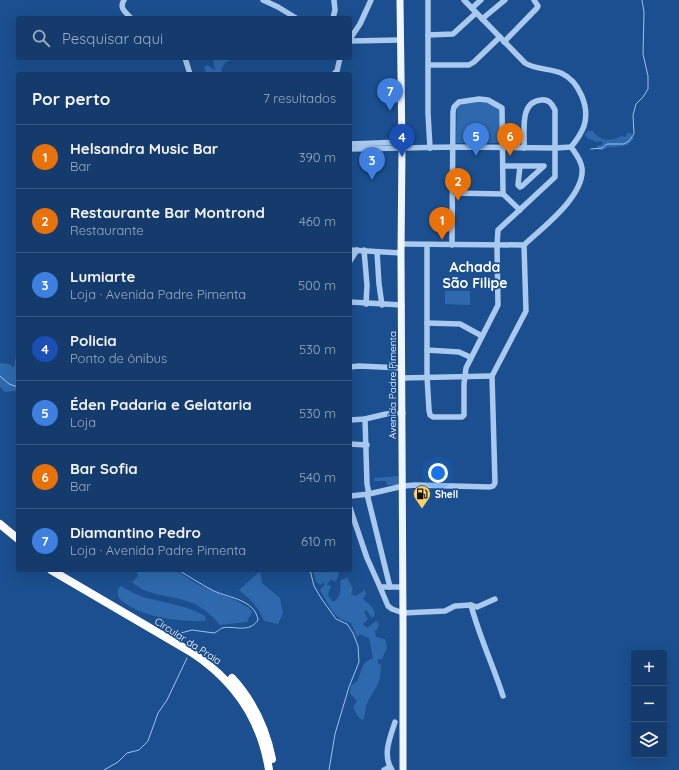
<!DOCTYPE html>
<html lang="pt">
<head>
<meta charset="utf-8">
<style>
  :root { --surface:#143b6b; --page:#214673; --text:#f1f3f6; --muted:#9dadc1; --line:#33557e; --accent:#d6ab8b }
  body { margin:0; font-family:Quicksand,sans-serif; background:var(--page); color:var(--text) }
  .controls { position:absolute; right:12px; bottom:12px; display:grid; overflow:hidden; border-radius:4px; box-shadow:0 4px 16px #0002 }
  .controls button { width:36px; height:36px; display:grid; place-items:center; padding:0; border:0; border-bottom:1px solid var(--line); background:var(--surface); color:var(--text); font:20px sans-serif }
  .you { position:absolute; left:438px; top:473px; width:14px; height:14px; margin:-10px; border:3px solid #fff; border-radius:50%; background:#1a73e8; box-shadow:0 0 0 6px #1a73e833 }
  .badge { display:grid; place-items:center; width:26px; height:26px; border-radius:50%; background:var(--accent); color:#fff; font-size:13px; font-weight:700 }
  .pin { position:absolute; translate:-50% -33px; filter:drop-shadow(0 1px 2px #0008) }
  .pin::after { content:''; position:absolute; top:21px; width:14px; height:12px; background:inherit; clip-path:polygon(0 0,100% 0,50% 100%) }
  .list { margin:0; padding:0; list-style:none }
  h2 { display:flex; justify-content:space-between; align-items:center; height:52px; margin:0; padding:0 16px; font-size:17px }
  h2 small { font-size:13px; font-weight:400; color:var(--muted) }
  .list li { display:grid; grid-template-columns:26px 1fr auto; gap:12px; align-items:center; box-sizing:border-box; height:64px; padding:0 16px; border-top:1px solid var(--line) }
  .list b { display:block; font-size:15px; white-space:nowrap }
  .list p { margin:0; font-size:13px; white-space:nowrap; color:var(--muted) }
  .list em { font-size:13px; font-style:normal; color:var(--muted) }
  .icon { flex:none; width:22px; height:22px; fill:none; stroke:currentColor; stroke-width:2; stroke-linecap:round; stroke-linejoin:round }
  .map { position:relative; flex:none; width:679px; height:770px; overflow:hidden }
  .search { position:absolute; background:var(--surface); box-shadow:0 4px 16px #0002; left:16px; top:16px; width:336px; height:44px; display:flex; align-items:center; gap:10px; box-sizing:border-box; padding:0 14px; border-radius:4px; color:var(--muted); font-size:15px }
  .panel { position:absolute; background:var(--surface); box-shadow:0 4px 16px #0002; left:16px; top:72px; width:336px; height:500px; border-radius:4px }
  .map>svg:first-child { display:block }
  .green { fill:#2e69ad }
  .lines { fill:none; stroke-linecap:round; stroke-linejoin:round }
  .stream { stroke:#9cc4f0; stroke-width:1 }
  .minor { stroke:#a9c9ee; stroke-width:5.5 }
  .major { stroke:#f0f6ff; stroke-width:7 }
  .highway { stroke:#fff; stroke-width:8 }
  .labels { text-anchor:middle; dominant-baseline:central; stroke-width:3.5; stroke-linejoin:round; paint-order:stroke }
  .street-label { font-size:10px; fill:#fff; stroke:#1b4f8f }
  .poi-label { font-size:10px; font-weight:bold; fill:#fff; stroke:#1b4f8f; text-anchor:start }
  .district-label { font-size:14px; font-weight:bold; fill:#fff; stroke:#1b4f8f }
</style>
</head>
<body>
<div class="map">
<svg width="679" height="770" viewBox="0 0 679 770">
  <rect width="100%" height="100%" fill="#1b4f8f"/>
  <g class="green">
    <polygon points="213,58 234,58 226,62 221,69 222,70 221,74 210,74 206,72 204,67 207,65 215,70"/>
    <polygon points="469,101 488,101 502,108 501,143 456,143 457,107"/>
    <path d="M588 131H593C599 141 611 142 621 136L626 137 627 133H631L634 138 628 145C620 146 615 148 608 147L603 150H599L597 146 603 144 601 141 597 142 587 138 585 134Z"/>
    <polygon points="445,291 470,291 470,305 445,304"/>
    <polygon points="16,355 18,355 18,382 17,382 16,391 5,392 0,387 0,363 8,364 14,367"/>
    <polygon points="398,476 398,485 387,485 386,481 374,481 374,478"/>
    <path d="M137 570H175L199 585 235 600 249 608 252 612 247 622 220 625C211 615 201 605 187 601 169 595 147 596 132 582L138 576Z"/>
    <path d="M313 570H327V573L333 570H339L338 577 335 582 331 579 328 584H326L331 586 328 595 333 602C341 597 341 590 340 581L347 577 353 589 351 594 356 596 365 590 366 594 363 599C369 605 374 606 375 615L372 618 366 610 364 612 368 619 363 624 367 628 376 621 379 624 378 628 375 631 376 637 385 639 387 648 382 659H378V663L381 665C381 683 377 686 368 701 365 706 366 714 363 720L358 717 353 707 357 701 350 693 351 686C353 684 357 682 358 679 363 669 360 663 373 658L369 638 363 636 360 634 357 637 351 623 340 619 333 612 320 590 325 584 323 582 321 585 316 582Z"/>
    <path d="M260 571 262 583 280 598 283 613 278 624 264 621C259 607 250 599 239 590Z"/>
    <path d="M121 586C128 590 135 594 143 597 164 603 187 605 205 616L206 621C179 622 136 617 118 597V589Z"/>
  </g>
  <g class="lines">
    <g class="stream">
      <polyline points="591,149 602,148 607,144 624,144 629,141 634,134 633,115 636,104 643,97 648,89 648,76 643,54 644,12 642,0"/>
      <polyline points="0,376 9,384 18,387"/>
      <path d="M178 570C190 577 202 585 214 591 230 598 255 600 258 620 249 634 233 625 222 628 220 629 217 632 214 633L192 630 181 633"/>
      <polyline points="310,570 314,586 321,598 336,619 347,624 353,633 358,646 359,662 349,687 335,734 329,770"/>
      <polyline points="104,770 118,762 127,753 139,750 148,741 158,713 167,700 187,658"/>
    </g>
    <g class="minor">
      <path d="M124 0C119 8 125 12 131 18"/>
      <polyline points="263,0 278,7 296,18"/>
      <polyline points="428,0 428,113 430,148"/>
      <polyline points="472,8 481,0"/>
      <polyline points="333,18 335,10 334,0"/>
      <polyline points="482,19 505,0"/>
      <polyline points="428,35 453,34 476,13"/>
      <polyline points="350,39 360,24 371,0"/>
      <polyline points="350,41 400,40"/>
      <polyline points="504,42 537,8 538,6 534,0"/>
      <polyline points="185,58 190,74"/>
      <polyline points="429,65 469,65 474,62 500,37"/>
      <polyline points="334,74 337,71 340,58"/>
      <polyline points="350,144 402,142"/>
      <path d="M350 149 453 147 556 148 571 147C576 141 581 134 584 126 590 107 579 81 561 73 549 68 536 70 525 63L464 0"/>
      <polyline points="503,166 544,166 522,186 520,187 518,185 520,166"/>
      <polyline points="453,193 503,194"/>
      <path d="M401 244 524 245C543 227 585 196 582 168 581 160 576 154 571 147"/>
      <path d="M427 245V376L429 410 430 415 433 417H462L464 415V384L466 368 498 305 497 245 498 230 555 177V110C552 104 549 99 541 100 519 102 525 131 524 148"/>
      <polyline points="452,245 453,112 454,107 459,102 479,99 488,100 502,108 503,194 520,210"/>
      <polyline points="350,250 401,253"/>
      <polyline points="364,250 367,285 366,304"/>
      <polyline points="377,252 379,284 382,305"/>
      <polyline points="350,261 357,250"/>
      <polyline points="350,302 402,305"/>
      <polyline points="427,323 460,324 482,336"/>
      <polyline points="427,350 459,352 470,357"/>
      <polyline points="350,367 359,366 402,368"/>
      <polyline points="402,378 492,376"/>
      <polyline points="365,419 367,484 369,494 403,486 415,485 490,487 493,486 495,483 492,376 526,311 524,245"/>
      <polyline points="350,420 365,419 386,414 403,413"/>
      <polyline points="350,444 367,445"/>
      <polyline points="367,494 390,587"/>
      <polyline points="350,496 369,494"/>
      <polyline points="350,508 367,558 380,587 403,587"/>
      <polyline points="380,587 388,606 392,609 403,613 445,611 455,606 471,605 477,607 495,599"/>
      <path d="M471 605C479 636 493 665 503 696"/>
      <polyline points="384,770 390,767"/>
      <path d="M392 770C382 755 390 738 395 722"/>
    </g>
    <polyline class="major" points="400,0 402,148 401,253 403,624 403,770"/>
    <g class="highway">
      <polyline points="0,524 18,539"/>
      <path d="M51 570 191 652C234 680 261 719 269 770"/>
      <path d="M232 678C253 701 266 729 272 759"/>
    </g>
  </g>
  <defs>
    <symbol id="fuel-pin" viewBox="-11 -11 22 30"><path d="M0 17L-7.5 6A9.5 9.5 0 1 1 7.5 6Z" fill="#ffd166" stroke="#1b4f8f"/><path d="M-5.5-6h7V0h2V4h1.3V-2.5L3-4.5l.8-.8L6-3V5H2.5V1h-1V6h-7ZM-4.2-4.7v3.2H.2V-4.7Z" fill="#111"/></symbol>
  </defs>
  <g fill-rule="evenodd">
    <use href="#fuel-pin" x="412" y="484" width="20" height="27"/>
  </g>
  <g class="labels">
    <g class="street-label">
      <text transform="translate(392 385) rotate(-90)">Avenida Padre Pimenta</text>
      <text transform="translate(188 641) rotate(33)">Circular da Praia</text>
    </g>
    <g class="poi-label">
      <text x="435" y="494">Shell</text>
    </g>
    <g class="district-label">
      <text x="475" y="267">Achada<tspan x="475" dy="16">São Filipe</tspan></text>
    </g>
  </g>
</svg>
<div class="controls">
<button>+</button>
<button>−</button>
<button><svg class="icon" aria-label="layers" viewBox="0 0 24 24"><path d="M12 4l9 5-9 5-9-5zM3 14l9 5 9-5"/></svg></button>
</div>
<div class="you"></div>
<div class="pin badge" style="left:442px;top:240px;background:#e8710a">1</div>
<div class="pin badge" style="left:458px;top:201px;background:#e8710a">2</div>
<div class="pin badge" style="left:372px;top:180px;background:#3f7fe0">3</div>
<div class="pin badge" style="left:402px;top:157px;background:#1a4fb4">4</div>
<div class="pin badge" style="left:476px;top:156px;background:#3f7fe0">5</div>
<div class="pin badge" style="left:510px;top:156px;background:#e8710a">6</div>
<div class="pin badge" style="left:390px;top:111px;background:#3f7fe0">7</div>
<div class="search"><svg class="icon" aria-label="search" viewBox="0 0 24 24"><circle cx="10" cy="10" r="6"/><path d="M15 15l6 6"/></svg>Pesquisar aqui</div>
<section class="panel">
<h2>Por perto<small>7 resultados</small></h2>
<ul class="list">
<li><span class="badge" style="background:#e8710a">1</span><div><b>Helsandra Music Bar</b><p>Bar</p></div><em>390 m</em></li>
<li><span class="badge" style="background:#e8710a">2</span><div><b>Restaurante Bar Montrond</b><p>Restaurante</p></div><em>460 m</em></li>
<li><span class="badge" style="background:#3f7fe0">3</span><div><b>Lumiarte</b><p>Loja · Avenida Padre Pimenta</p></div><em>500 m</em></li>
<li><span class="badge" style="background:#1a4fb4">4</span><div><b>Policia</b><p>Ponto de ônibus</p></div><em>530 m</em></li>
<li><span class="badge" style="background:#3f7fe0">5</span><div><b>Éden Padaria e Gelataria</b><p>Loja</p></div><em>530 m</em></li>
<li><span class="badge" style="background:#e8710a">6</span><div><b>Bar Sofia</b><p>Bar</p></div><em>540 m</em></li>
<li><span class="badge" style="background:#3f7fe0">7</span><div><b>Diamantino Pedro</b><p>Loja · Avenida Padre Pimenta</p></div><em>610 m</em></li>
</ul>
</section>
</div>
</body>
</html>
